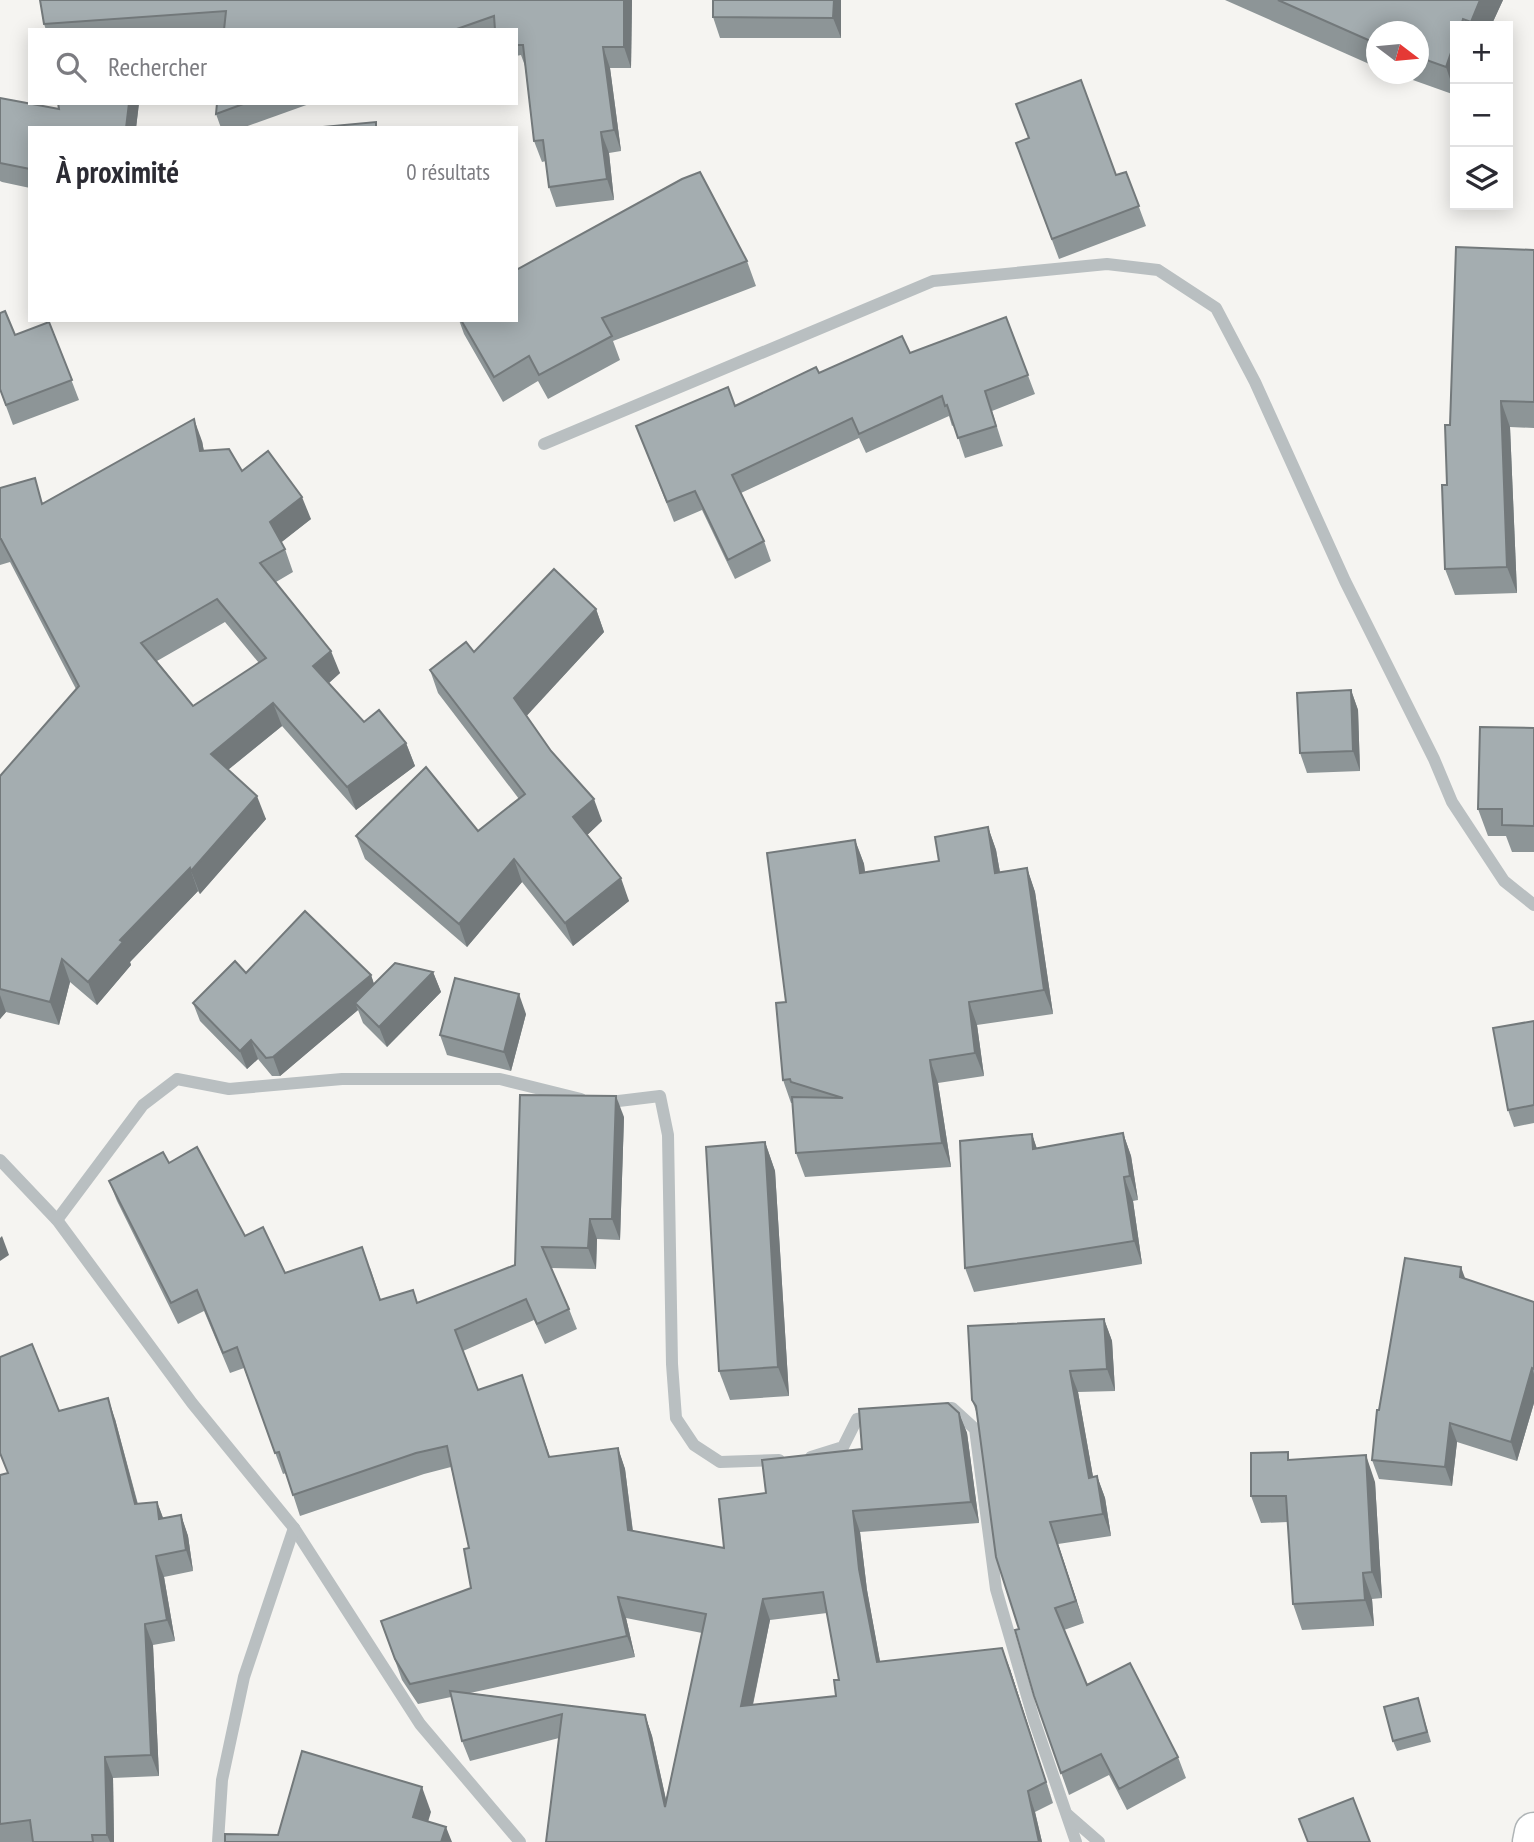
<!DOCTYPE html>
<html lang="fr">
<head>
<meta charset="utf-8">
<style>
  :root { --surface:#fff; --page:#f2f2f3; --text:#2b2b33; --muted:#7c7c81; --line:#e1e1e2 }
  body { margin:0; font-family:"PT Sans Narrow",sans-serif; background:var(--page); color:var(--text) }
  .controls { position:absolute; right:21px; top:21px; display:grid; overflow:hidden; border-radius:0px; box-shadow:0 4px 18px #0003 }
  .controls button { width:63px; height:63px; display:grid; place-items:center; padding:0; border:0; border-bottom:2px solid var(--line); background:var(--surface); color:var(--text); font:35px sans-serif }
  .compass { position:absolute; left:1366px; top:21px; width:63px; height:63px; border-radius:50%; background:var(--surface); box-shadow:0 4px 18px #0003; rotate:106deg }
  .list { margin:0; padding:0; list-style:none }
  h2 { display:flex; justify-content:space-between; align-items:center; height:91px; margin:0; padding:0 28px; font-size:30px }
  h2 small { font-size:23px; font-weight:400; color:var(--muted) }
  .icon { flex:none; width:38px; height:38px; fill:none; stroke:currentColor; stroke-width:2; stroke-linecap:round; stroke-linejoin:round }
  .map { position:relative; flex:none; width:1534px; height:1842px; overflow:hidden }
  .search { position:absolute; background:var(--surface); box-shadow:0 4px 18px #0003; left:28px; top:28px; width:490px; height:77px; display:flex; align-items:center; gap:18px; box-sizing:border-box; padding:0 24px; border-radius:0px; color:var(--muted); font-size:26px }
  .panel { position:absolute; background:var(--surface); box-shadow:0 4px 18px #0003; left:28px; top:126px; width:490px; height:196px; border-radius:0px }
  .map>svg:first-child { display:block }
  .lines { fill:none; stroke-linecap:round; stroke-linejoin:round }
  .highway-casing { stroke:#afb4b6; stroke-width:41 }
  .minor { stroke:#b9bfc1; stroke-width:12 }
  .highway { stroke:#fff; stroke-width:38 }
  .wall { fill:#8d9597; fill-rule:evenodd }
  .shaded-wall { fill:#73797b }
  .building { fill:#a4adb0; stroke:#73797b; stroke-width:2; fill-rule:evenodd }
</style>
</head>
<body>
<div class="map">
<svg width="1534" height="1842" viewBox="0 0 1534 1842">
  <rect width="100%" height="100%" fill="#f5f4f1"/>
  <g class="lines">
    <defs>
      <polyline id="highway" points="1532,1842 1534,1832"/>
    </defs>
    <use href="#highway" class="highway-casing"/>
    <g class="minor">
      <polyline points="544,444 933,281 1107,264 1158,270 1216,308 1255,382 1345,581 1434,759 1452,802 1504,881 1534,905"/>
      <polyline points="602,1103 660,1096 668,1135 672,1364 676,1418 694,1445 720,1462 779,1460"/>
      <polyline points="0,1160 57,1220 192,1403 294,1528 420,1724 520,1842"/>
      <polyline points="57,1220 143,1105 177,1079 229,1089 342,1079 500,1079 581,1099"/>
      <polyline points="948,1408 952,1408 975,1429 996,1589 1034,1720 1076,1842"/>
      <polyline points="811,1457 843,1447 857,1419 875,1416"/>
      <polyline points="1068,1815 1099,1842"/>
      <polyline points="218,1842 222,1780 244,1677 294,1528"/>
    </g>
    <use href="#highway" class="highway"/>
  </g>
  <g class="wall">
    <polygon points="40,0 632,0 631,68 610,68 621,151 609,153 614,200 556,207 549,187 546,161 542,162 534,141 525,66 521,55 516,56 516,30 46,30 44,24"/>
    <polygon points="841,0 841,38 720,38 713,17"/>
    <polygon points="1225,0 1503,0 1491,26 1455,26 1455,95 1396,74 1418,74 1418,32 1376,32 1376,67"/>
    <polygon points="0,98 59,109 58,103 139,103 136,128 30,128 30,188 2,182 0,181"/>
    <polygon points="217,103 312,103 242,128 221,128 216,114"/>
    <polygon points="1016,143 1116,175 1126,172 1146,226 1059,259"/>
    <polygon points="1534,250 1534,428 1510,427 1517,593 1455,595 1445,569 1450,425"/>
    <polygon points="747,261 756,286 613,341 620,360 548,399 538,381 503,402 464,334 459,320 516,320"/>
    <polygon points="1006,317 1035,394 992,411 1003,446 965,458 954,425 952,426 949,416 866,453 859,438 741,493 764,541 771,561 735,579 702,510 674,522 636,426 735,406 819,373 910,353"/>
    <polygon points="49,322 79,400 13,425 0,390 15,335"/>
    <path d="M202 441 204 451 242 471 311 519 281 542 285 549 293 572 276 582 340 673 329 683 364 722 406 743 415 766 356 810 282 726 228 770 266 819 200 894 198 891 130 962 131 965 97 1005 70 982 59 1025 6 1012 0 1019V776L76 689 10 562 0 565V488L44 503ZM225 622 259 663 193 706 157 661Z"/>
    <polygon points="596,609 604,632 526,716 602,821 587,835 629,901 573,946 522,882 467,947 365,859 356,836 478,831 519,799 438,693 430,670 474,652"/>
    <polygon points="1351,690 1358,710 1360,771 1307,773 1300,753"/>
    <polygon points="1534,728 1534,852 1512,852 1506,836 1488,836 1478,809"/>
    <polygon points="988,827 996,850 1000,872 1027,868 1035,892 1053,1014 977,1025 984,1076 938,1083 951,1167 805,1177 796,1153 792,1103 791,1103 783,1080 786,1002 855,840 864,864 865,873 939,861"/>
    <polygon points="433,972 441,992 387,1047 363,1023 358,1010 280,1076 272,1076 258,1059 247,1069 200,1021 193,1003 246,973 371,975 374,984"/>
    <polygon points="526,1014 511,1071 447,1055 440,1035"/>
    <polygon points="1534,1021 1534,1123 1514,1127 1508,1110"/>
    <path d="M624 1117 620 1240 597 1239 596 1269 551 1268 569 1309 577 1329 545 1344 534 1320 463 1351 478 1390 522 1375 550 1457 618 1448 625 1469 633 1531 724 1548 766 1493 862 1449 959 1413 967 1433 979 1523 860 1532 867 1590 880 1662 1010 1669 1053 1803 1035 1812 1042 1842H546L559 1738 470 1761 462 1741 451 1697 418 1704 402 1680 381 1621 471 1588 469 1548 451 1467 424 1474 300 1516 286 1473 283 1474 244 1368 230 1373 204 1311 178 1324 117 1201 109 1181 169 1163 285 1273 370 1268 381 1300 418 1303 515 1265ZM827 1613 839 1680 836 1696 753 1705 770 1620ZM626 1618 702 1633 666 1800 652 1736 645 1715 470 1693 635 1657Z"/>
    <polygon points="1123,1133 1131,1156 1138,1200 1133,1201 1142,1264 974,1292 965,1268 1032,1134 1037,1149"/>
    <polygon points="765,1142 775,1171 789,1396 730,1400 719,1371"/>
    <polygon points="1466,1279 1534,1302 1534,1403 1517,1461 1457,1442 1452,1486 1379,1479 1372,1460 1379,1410"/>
    <polygon points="1104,1319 1112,1341 1115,1391 1078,1392 1093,1477 1097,1476 1105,1498 1111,1536 1058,1544 1084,1623 1064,1630 1087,1685 1178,1757 1186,1778 1127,1810 1109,1775 1069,1795 1034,1696 1019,1629 977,1414 972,1400"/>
    <polygon points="59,1411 115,1419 138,1504 157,1502 163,1518 181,1515 188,1536 193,1571 164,1577 175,1641 153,1645 159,1776 113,1778 114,1842 0,1842 0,1475 7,1473"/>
    <polygon points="1291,1460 1375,1482 1382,1598 1372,1599 1374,1626 1302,1630 1293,1604 1288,1522 1261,1523 1251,1496"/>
    <polygon points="1418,1698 1431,1742 1397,1751 1393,1741"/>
  </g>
  <g class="shaded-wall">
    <polygon points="624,0 632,0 631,68 624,47"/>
    <polygon points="834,0 841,0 841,38 833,18"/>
    <polygon points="1480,0 1503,0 1491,26 1472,26 1471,22"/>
    <polygon points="1455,41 1455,94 1446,67"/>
    <polygon points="603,47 610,68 621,151 614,130"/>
    <polygon points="129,103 139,103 136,128 126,128"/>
    <polygon points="601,132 609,153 614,200 607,179"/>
    <polygon points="1501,401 1510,427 1517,593 1507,567"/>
    <polygon points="194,419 202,441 208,474 200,451"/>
    <polygon points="302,497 311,519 278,545 270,522"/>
    <polygon points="596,609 604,632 522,721 514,698"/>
    <polygon points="331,651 340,673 322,689 313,666"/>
    <polygon points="1351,690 1358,710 1360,771 1353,751"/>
    <polygon points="273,703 282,726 219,777 211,754"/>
    <polygon points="406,743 415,766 356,810 347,787"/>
    <polygon points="257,796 266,819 200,894 191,871"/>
    <polygon points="594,799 602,821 582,840 573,817"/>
    <polygon points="988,827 996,850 1004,896 995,873"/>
    <polygon points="855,840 864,864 868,897 860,873"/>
    <polygon points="514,859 522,882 467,947 459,924"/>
    <polygon points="190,868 198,891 130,962 131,965 97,1005 88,982 120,940"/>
    <polygon points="1027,868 1035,892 1053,1014 1044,990"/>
    <polygon points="621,878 629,901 573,946 565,923"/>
    <polygon points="62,959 70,982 59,1025 50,1002"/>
    <polygon points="433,972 441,992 387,1047 379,1027"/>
    <polygon points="371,975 377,993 355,1003 358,1010 280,1076 273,1057"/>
    <polygon points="519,994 526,1014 511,1071 504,1052"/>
    <polygon points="0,995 6,1012 0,1019"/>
    <polygon points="969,1002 977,1025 984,1076 975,1053"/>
    <polygon points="251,1040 258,1059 247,1069 240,1051"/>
    <polygon points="930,1060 938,1083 951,1167 942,1143"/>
    <polygon points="616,1096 624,1117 620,1240 612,1219"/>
    <polygon points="1123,1133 1131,1156 1138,1200 1130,1176"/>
    <polygon points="1032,1134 1040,1158 1033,1149"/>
    <polygon points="765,1142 775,1171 789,1396 778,1367"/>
    <polygon points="1124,1177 1133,1201 1142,1264 1134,1241"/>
    <polygon points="590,1219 597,1239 596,1269 588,1248"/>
    <polygon points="2,1236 9,1255 0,1261 0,1238"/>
    <polygon points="1461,1267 1468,1286 1460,1277"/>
    <polygon points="1104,1319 1112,1341 1115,1391 1107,1369"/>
    <polygon points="1532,1368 1534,1374 1534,1403 1517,1461 1511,1442"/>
    <polygon points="1070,1371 1078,1392 1097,1499 1089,1478"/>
    <polygon points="108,1398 115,1419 143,1525 135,1504"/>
    <polygon points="959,1413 967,1433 979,1523 971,1502"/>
    <polygon points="1450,1423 1457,1442 1452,1486 1445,1467"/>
    <polygon points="618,1448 625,1469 635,1550 628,1530"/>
    <polygon points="1366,1455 1375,1482 1382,1598 1372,1572"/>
    <polygon points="1097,1476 1105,1498 1111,1536 1103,1514"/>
    <polygon points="157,1502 165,1523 159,1519"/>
    <polygon points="853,1511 860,1532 867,1590 884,1683 877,1662 859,1569"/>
    <polygon points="181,1515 188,1536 193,1571 186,1550"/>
    <polygon points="1050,1522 1058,1544 1084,1623 1076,1601"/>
    <polygon points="156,1556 164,1577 175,1641 167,1620"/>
    <polygon points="1363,1573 1372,1599 1374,1626 1365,1600"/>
    <polygon points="618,1597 626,1618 635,1657 627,1636"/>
    <polygon points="763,1599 770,1620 748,1727 741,1706"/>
    <polygon points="145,1624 153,1645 159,1776 151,1755"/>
    <polygon points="1002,1648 1010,1669 1053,1803 1046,1782"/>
    <polygon points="645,1715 652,1736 672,1827 665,1807"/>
    <polygon points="105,1757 113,1778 114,1842 110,1842 107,1835"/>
    <polygon points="422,1787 431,1812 422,1842 413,1817"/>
    <polygon points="1028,1791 1035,1812 1042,1842 1039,1842"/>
    <polygon points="446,1827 452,1842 441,1842"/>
  </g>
  <g class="building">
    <polygon points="40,0 624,0 624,47 603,47 614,130 601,132 607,179 549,187 543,140 534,141 523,45 517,45 516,30 495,30 494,16 454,30 224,30 226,11 44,24"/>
    <polygon points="713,0 834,0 833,18 713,17"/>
    <polygon points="1278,0 1480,0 1471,22 1463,19 1461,26 1455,26 1455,41 1446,67 1418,57 1418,32 1376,32 1376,42 1375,43"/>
    <polygon points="1081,80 1116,175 1126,172 1139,206 1052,239 1016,143 1029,138 1016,104"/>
    <polygon points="0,98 59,109 58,103 129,103 126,128 30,128 30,169 0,163"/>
    <polygon points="217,103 246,103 216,114"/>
    <polygon points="376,122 376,128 312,128"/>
    <polygon points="700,172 747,261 602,318 612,336 539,375 529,356 494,377 461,320 516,320 516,270 682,179"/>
    <polygon points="1456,247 1534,250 1534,402 1501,401 1507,567 1445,569 1442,485 1447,485 1445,425 1450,425"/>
    <polygon points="5,311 15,335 49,322 72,380 6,405 0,389 0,313"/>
    <polygon points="1006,317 1028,375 985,391 996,426 958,438 947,405 945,406 942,396 859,434 852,418 732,475 764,541 728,560 695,491 667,502 636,426 728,387 735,406 816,367 819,373 902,336 910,353"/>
    <path d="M194 419 200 451 229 449 242 471 268 451 302 497 270 522 285 549 260 563 331 651 313 666 364 722 379 710 406 743 347 787 273 703 211 754 257 796 191 871 190 868 120 940 123 942 88 982 62 959 50 1002 0 989V776L79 686 1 539H0V488L35 478 42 504ZM217 599 266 658 193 706 141 643Z"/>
    <polygon points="554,569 596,609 514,698 551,751 594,799 573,817 621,878 565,923 514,859 459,924 356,836 426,767 478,831 525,794 430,670 466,642 474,652"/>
    <polygon points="1351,690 1353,751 1300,753 1297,693"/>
    <polygon points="1480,727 1534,728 1534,826 1502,825 1502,809 1478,809"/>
    <polygon points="988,827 995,873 1027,868 1044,990 969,1002 975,1053 930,1060 942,1143 796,1153 792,1097 843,1098 791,1082 790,1079 783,1080 776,1003 786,1002 767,853 855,840 860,873 939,861 935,837"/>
    <polygon points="305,911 371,975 273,1057 266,1058 251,1040 240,1051 193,1003 235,961 246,973"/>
    <polygon points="395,963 433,972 379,1027 355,1003"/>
    <polygon points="455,978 519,994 504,1052 440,1035"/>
    <polygon points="1534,1021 1534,1105 1508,1110 1493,1028"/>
    <path d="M520 1095 616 1096 612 1219H590L588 1248 542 1247 569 1309 537 1324 526 1299 455 1330 478 1390 522 1375 549 1457 618 1448 628 1530 724 1548 719 1499 766 1493 762 1460 862 1449 859 1409 948 1403 959 1413 971 1502 853 1511 859 1569 877 1662 1002 1648 1046 1782 1028 1791 1039 1842H546L562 1714 462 1741 450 1691 645 1715 665 1807 706 1614 618 1597 627 1636 410 1684 395 1659 381 1621 471 1588 464 1549 469 1548 447 1446 416 1453 293 1495 279 1452 275 1453 237 1347 223 1353 197 1290 171 1303 109 1181 163 1152 169 1163 197 1147 245 1236 263 1227 285 1273 362 1247 380 1300 413 1290 417 1303 515 1265ZM823 1592 839 1680H834L836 1696 741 1706 763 1599Z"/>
    <polygon points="1123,1133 1130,1176 1124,1177 1134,1241 965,1268 960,1141 1032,1134 1033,1149"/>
    <polygon points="765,1142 778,1367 719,1371 706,1147"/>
    <polygon points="1405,1258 1461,1267 1460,1277 1534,1302 1534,1369 1532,1368 1511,1442 1450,1423 1445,1467 1372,1460 1377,1410 1379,1410"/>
    <polygon points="1104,1319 1107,1369 1070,1371 1089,1478 1097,1476 1103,1514 1050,1522 1076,1601 1055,1608 1087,1685 1130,1663 1178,1757 1119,1789 1101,1754 1061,1773 1034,1696 1015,1630 1019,1629 996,1557 976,1406 972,1400 968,1326"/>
    <polygon points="32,1344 59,1411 108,1398 135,1504 157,1502 159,1519 181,1515 186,1550 156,1556 167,1620 145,1624 151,1755 105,1757 107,1835 92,1835 93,1842 33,1842 30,1820 0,1824 0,1475 8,1473 0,1453 0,1357"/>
    <polygon points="1288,1452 1288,1460 1366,1455 1372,1572 1363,1573 1365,1600 1293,1604 1286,1496 1251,1496 1251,1453"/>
    <polygon points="1418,1698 1427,1732 1393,1741 1384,1707"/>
    <polygon points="302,1751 422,1787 413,1817 446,1827 441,1842 225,1842 225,1834 278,1835"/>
    <polygon points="1353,1798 1370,1842 1308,1842 1299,1819"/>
  </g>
</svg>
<div class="controls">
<button>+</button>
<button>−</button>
<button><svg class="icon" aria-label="layers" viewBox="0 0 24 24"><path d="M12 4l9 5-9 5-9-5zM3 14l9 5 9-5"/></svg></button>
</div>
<svg class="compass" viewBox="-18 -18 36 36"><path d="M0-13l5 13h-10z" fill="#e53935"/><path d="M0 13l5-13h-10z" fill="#7c7c81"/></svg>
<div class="search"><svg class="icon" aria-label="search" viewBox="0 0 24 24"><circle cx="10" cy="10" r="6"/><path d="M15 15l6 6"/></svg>Rechercher</div>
<section class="panel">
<h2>À proximité<small>0 résultats</small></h2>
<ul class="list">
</ul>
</section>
</div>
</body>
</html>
